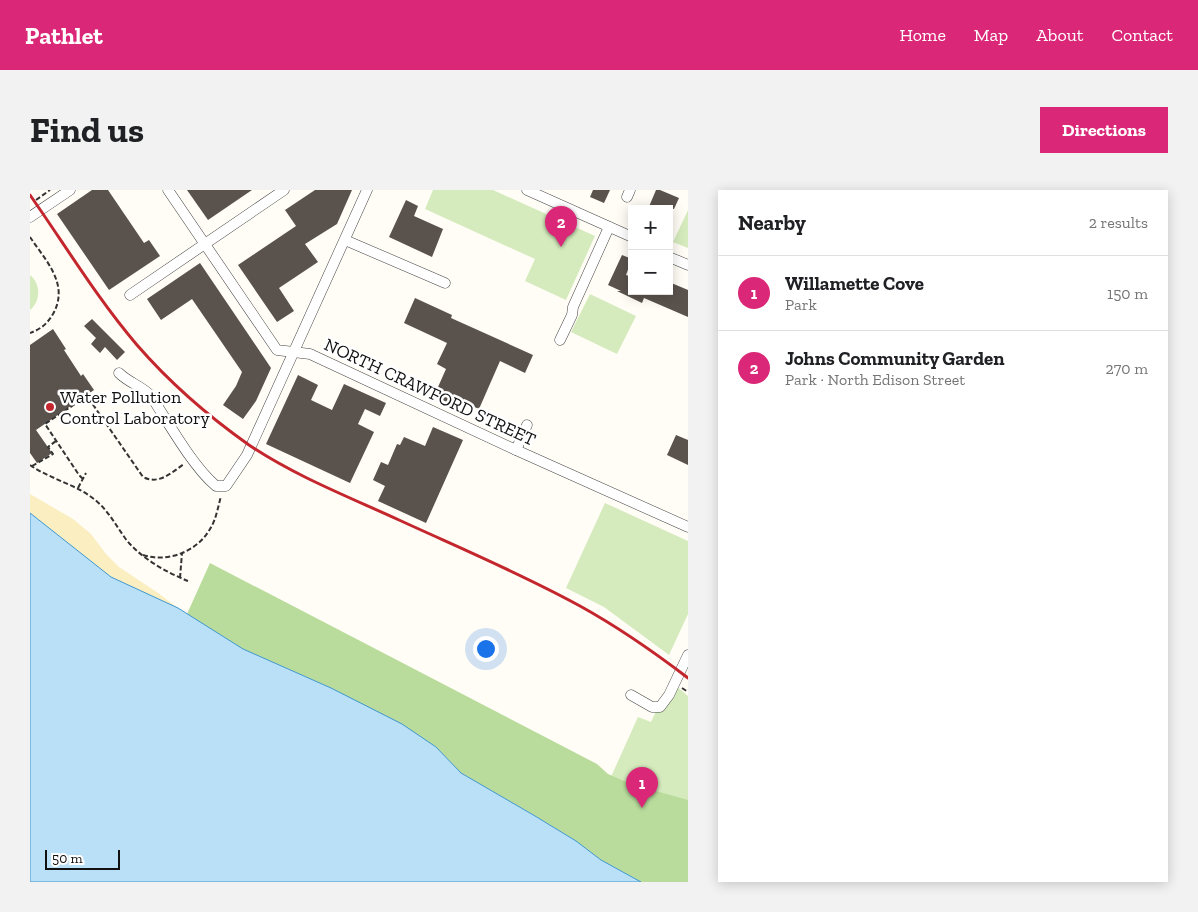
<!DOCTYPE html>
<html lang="en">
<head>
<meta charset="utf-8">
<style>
  :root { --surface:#fff; --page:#f2f2f2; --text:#202124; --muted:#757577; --line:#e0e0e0; --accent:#db2777 }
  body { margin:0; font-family:"Zilla Slab",serif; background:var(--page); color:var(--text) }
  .controls { position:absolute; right:15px; top:15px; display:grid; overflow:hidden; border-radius:0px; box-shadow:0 2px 12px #0003 }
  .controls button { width:45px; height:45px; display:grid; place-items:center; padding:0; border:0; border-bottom:1px solid var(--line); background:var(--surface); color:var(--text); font:25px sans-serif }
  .scale { position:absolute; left:15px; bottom:12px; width:75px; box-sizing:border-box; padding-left:5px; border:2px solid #111; border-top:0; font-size:14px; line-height:18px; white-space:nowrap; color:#111; -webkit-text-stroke:4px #fff; paint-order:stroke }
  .you { position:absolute; left:455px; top:458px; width:18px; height:18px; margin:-12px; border:4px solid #fff; border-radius:50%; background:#1a73e8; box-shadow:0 0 0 8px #1a73e833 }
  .badge { display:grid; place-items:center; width:32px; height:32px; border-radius:50%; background:var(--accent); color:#fff; font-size:16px; font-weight:700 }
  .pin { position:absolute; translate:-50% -41px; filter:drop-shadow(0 1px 2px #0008) }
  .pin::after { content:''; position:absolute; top:26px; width:18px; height:15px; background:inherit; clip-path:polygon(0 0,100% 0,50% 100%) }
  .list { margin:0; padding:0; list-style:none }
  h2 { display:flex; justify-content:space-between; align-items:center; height:65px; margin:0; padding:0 20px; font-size:21px }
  h2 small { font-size:16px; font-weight:400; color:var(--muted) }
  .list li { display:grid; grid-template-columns:32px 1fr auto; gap:15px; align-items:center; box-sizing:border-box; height:75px; padding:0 20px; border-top:1px solid var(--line) }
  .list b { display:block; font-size:19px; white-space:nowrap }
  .list p { margin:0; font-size:16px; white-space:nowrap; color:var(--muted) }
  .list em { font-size:16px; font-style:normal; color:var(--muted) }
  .map { position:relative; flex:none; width:658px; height:692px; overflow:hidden; border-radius:0px }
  header { display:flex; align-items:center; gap:30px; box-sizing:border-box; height:70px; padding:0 25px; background:var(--accent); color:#fff }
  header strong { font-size:24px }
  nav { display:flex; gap:28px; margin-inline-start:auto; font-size:18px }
  .intro { display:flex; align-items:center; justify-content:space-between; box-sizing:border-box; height:120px; padding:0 30px }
  h1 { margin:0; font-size:35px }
  .button { padding:12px 22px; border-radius:0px; background:var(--accent); color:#fff; font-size:18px; font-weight:700 }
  main { display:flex; gap:30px; padding:0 30px }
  aside { flex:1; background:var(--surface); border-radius:0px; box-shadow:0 2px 12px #0003 }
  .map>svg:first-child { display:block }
  .green { fill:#d5ebbd }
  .forest { fill:#b9dc9c }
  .sand { fill:#fbeec1 }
  .water { fill:#b9e0f7; stroke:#3f96cf }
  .building { fill:#5a524d }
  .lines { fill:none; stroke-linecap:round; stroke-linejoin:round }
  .minor-casing { stroke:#444; stroke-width:11 }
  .path { stroke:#333; stroke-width:2; stroke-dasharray:5 2.5; stroke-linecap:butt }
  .minor { stroke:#fff; stroke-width:10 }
  .rail { stroke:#c4262e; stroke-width:3 }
  .poi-dot { fill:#c4262e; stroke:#fff; stroke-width:2 }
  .labels { text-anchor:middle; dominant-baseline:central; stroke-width:5; stroke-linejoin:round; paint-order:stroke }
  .street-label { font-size:18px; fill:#111; stroke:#fff }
  .poi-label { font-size:18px; fill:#111; stroke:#fff; text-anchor:start }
</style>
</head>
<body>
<header>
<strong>Pathlet</strong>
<nav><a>Home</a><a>Map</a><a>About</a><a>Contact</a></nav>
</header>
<div class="intro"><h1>Find us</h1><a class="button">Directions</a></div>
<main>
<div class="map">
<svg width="658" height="692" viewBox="0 0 658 692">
  <rect width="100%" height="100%" fill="#fffdf5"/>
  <g class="green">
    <polygon points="403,0 463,0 565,46 536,110 495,91 505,69 395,19"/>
    <polygon points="658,20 658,58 643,52"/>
    <path d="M0 85C11 94 11 111 0 120Z"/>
    <polygon points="560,104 606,126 587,164 541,142"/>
    <polygon points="575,313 658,351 658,424 639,465 574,417 536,398"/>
    <polygon points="640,491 658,506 658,692 552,651 608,527 621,532"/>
  </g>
  <polygon class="forest" points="180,373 567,574 578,584 601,594 658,610 658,692 611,692 571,670 546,651 505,626 431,583 406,557 301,498 213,459 157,424"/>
  <polygon class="sand" points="0,304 43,329 61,344 76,364 89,377 128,403 148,418 81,387 0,323"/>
  <polygon class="water" points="0,323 81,387 148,418 213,459 301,498 372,534 406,557 431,583 505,626 546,651 571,670 611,692 0,692"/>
  <g class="building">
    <polygon points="62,0 78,0 114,53 119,50 130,66 79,100 27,24"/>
    <polygon points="157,0 222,0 178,30"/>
    <polygon points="285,0 322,0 307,34 275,54 288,72 249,98 264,121 247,132 208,75 266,36 255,20"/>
    <polygon points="563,0 580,0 574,13 560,7"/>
    <polygon points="626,0 630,0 649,8 644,19 634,17 633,19 618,19"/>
    <polygon points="376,10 388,16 384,26 413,39 402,67 359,47"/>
    <polygon points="592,65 602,69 596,85 602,87 602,101 639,101 639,92 658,100 658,127 614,108 612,113 587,101 591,101 578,95"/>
    <polygon points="170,73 241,178 226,211 213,229 193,215 206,196 212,182 162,109 131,130 117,109"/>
    <polygon points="385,108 422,125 421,128 503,165 495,183 470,171 449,219 424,208 421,214 404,206 416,179 407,174 417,153 374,133"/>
    <polygon points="62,129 95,162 87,170 75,157 70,163 61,154 66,148 54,136"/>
    <polygon points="23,139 36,159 34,160 51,186 53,184 64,200 6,240 22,263 7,273 0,263 0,155"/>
    <polygon points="268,185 288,195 281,210 302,220 314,194 356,213 350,226 335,219 328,234 344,242 320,293 236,254"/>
    <polygon points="403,237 433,250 396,333 348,311 355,296 343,290 351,272 358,275 367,254 370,255 374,247 395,256"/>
    <polygon points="646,245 658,250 658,275 637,265"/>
  </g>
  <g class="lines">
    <defs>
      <g id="minor">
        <polyline points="138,0 247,160 280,164 486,260 658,337"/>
        <polyline points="497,0 602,47"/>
        <polyline points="597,7 600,0"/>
        <polyline points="0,27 40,0"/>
        <polyline points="315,50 415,93"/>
        <polyline points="639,67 658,75"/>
        <polyline points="100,105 254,0"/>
        <polyline points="530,150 542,125 543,117 579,37"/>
        <path d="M89 183C99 193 112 196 121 206 138 232 163 277 186 296H196L217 265 337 0"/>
        <polyline points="486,260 497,235"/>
        <polyline points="601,505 622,517 630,517 639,505 658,465"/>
      </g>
    </defs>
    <use href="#minor" class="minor-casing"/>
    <g class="path">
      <polyline points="6,10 20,0"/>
      <path d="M0 47C15 70 40 94 23 124 17 134 11 139 0 143"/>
      <path d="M0 275C20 289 45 294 64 309 78 320 85 334 95 348 110 368 136 382 158 391"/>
      <polyline points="2,276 23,264 18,257 26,251"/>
      <path d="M53 289 49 285 15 234 57 206 113 287C129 295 141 283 154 274"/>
      <polyline points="48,298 56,283"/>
      <path d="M113 365C137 373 167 362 180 339 186 330 188 317 191 306"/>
      <polyline points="150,388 152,363"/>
      <polyline points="652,498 658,502"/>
    </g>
    <use href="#minor" class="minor"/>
    <path class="rail" d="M0 5C35 55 67 108 107 155 140 193 178 226 219 255 265 286 319 307 369 330 430 358 492 384 550 416 588 437 624 462 658 488"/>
  </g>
  <circle class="poi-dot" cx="20" cy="217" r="5"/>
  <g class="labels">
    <g class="street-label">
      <text transform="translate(400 202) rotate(25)">NORTH CRAWFORD STREET</text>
    </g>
    <g class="poi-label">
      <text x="30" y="207">Water Pollution<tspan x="30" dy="21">Control Laboratory</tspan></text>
    </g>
  </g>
</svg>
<div class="controls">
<button>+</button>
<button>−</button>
</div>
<div class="scale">50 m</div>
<div class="you"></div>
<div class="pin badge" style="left:612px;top:618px">1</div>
<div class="pin badge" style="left:531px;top:57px">2</div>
</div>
<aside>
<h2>Nearby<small>2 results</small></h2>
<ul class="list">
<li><span class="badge">1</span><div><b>Willamette Cove</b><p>Park</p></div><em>150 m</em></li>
<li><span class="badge">2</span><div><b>Johns Community Garden</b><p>Park · North Edison Street</p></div><em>270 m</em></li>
</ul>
</aside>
</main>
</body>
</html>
